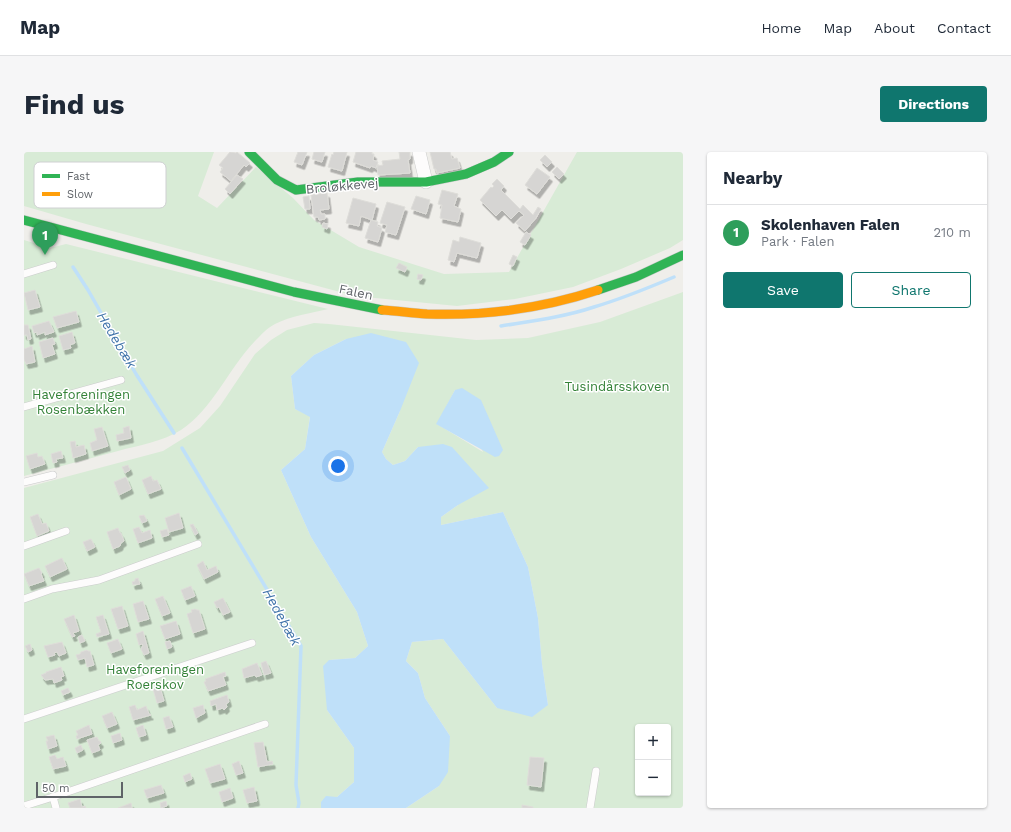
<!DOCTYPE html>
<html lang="en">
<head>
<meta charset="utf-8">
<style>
  :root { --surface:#fff; --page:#f6f6f7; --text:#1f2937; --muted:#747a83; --line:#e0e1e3; --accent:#0f766e }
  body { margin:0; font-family:"Work Sans",sans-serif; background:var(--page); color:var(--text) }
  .controls { position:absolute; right:12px; bottom:12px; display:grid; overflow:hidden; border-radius:4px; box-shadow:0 1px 3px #0004 }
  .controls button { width:36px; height:36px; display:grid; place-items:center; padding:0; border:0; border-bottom:1px solid var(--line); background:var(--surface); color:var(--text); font:20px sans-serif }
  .scale { position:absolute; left:12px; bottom:10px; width:87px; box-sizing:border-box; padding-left:4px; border:2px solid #5f6368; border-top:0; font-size:11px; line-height:14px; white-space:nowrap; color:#5f6368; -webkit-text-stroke:3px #fff; paint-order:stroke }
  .you { position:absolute; left:314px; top:314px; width:14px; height:14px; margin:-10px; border:3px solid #fff; border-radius:50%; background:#1a73e8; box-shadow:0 0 0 6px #1a73e833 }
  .badge { display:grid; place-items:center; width:26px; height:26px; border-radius:50%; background:var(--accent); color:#fff; font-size:13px; font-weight:700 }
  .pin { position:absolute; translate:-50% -33px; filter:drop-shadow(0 1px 2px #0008) }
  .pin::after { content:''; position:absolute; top:21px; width:14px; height:12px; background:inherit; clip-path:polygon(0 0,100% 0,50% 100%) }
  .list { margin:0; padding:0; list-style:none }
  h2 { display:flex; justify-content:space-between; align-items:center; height:52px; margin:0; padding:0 16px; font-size:17px }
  h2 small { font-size:13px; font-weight:400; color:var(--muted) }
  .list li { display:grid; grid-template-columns:26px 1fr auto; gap:12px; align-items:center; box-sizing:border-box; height:56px; padding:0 16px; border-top:1px solid var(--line) }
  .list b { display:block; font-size:15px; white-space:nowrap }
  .list p { margin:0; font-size:13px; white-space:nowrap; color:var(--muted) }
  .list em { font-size:13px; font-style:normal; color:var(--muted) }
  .actions { display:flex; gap:8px; padding:12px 16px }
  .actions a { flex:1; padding:9px 0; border:1px solid var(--accent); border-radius:4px; text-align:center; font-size:14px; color:var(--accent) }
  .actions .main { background:var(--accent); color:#fff }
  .map { position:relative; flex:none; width:659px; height:656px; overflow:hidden; border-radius:4px }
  header { display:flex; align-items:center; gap:24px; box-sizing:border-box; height:56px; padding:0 20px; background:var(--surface); border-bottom:1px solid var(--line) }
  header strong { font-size:19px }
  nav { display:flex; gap:22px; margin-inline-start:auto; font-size:14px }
  .intro { display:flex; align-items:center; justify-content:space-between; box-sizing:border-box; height:96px; padding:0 24px }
  h1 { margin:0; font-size:28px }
  .button { padding:10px 18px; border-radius:4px; background:var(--accent); color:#fff; font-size:14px; font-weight:700 }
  main { display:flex; gap:24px; padding:0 24px }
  aside { flex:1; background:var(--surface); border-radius:4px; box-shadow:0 1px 3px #0004 }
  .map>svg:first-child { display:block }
  .green { fill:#d8ebd6; fill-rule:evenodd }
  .water { fill:#bfe0f9 }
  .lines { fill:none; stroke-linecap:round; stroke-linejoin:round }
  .stream { stroke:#bfe0f9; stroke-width:3.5 }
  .building { fill:#d6d5d3; stroke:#deddd9; filter:url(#shadow) }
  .lane-casing { stroke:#cbcccc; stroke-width:8 }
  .street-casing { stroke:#cbcccc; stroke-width:14 }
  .fast-casing { stroke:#cacacb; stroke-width:10 }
  .slow-casing { stroke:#cacacb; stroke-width:10 }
  .lane { stroke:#fdfcfc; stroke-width:7 }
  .street { stroke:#fdfcfc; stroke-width:13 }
  .fast { stroke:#30b455; stroke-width:9 }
  .slow { stroke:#ff9f0a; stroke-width:9 }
  .labels { text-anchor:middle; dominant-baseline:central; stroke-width:3; stroke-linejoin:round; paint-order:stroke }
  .street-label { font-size:13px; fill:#5f6368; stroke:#fff }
  .park-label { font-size:13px; fill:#348238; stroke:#fff }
  .water-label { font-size:14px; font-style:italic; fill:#4174aa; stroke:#fff }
  .key { fill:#fff; stroke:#cfd0d2; stroke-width:1 }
  .key-label { font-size:11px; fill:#5f6368 }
</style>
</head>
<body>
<header>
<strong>Map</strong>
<nav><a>Home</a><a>Map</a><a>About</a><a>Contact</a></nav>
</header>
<div class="intro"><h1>Find us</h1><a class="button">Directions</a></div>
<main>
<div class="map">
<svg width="659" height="656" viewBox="0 0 659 656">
  <defs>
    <filter id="shadow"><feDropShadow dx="2.5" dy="4.5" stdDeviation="0" flood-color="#0004"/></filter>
  </defs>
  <rect width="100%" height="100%" fill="#efeeea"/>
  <g class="green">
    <polygon points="0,0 190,0 174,44 193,56 232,15 269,46 290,68 335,95 420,122 485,120 553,0 659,0 659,88 646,96 597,117 549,135 491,147 433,154 331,144 62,72 0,54"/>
    <path d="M0 88 26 96 42 92 304 157C287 161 267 164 251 172 243 176 237 183 231 189 205 216 188 258 157 278 138 290 115 293 94 299 63 307 31 316 0 324Z"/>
    <path d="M659 140V656H382L415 634 426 584 401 546 394 521 382 509 388 490 419 487 473 556 524 553 518 512 514 466 504 415 479 360 417 373V365L434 353 394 295 381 309 369 313 362 307 358 300 376 259 322 187 290 203 267 224 271 257 286 264 281 297 257 318 287 385 333 460 344 494 331 506 305 508 303 558 330 596V630L313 645 297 650V656H0V336L139 299 176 276 196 254 231 202 247 188 263 178 290 171 305 172 452 188 504 186 576 170ZM431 238 459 300 413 272ZM614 575H644V641H614Z"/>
  </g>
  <g class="water">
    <polygon points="347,181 382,190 395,211 376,259 358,300 362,307 369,313 381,309 394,295 419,292 428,295 465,336 434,353 417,365 417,373 479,360 504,415 514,466 518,512 524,553 508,565 473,556 419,487 388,490 382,509 394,521 401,546 426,584 424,620 415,634 382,656 297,656 297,650 302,644 313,645 330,630 330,596 303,558 299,514 305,508 331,506 344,494 333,460 287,385 257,318 281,297 286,265 271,257 267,224 290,203 322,187"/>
    <polygon points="438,236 457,248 479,298 475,304 471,305 412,272 431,238"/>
  </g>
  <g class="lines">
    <g class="stream">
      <polyline points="49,115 64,138 112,222 150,281"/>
      <path d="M477 174C508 169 540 165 570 155 597 147 624 136 650 125"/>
      <polyline points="158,296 277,494 272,633 275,651 274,656"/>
    </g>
  </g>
  <g class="building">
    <polygon points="206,0 212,1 213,0 226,11 222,15 220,13 207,29 196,20 199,16 195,13"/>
    <polygon points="274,0 283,0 278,13 270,10"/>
    <polygon points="290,0 301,0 298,10 288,7"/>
    <polygon points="310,0 323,0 318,19 304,15 308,2 309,3"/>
    <polygon points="332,0 348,0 348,2 350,2 349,8 354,10 352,16 347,14 346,16 329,10"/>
    <polygon points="375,0 386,0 386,7 384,8 386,21 354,23 353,14 359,13 358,9 376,7"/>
    <polygon points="406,0 426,0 428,7 433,6 436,16 413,21 412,17 410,17"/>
    <polygon points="521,3 528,10 523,15 516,8"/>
    <polygon points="533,15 540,22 535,27 528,20"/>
    <polygon points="513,16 526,25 513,42 501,33"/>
    <polygon points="213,23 219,27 206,42 201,37"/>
    <polygon points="473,27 480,34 477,38 496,57 499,53 509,63 514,55 517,57 512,66 501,79 492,71 500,63 495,59 487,67 478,58 472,64 456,48 467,35 468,36 470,34 468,32"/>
    <polygon points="418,38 434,42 430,54 437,57 434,70 416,66 418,53 414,52"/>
    <polygon points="303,41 305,57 296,58 297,62 301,62 301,67 295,68 294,65 290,65 287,43"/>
    <polygon points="285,44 286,57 281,57 279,45"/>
    <polygon points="392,44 406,48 402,62 387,57"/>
    <polygon points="329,46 352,52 348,68 337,64 335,74 322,71"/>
    <polygon points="363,50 381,55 372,83 361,80 363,73 356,71"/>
    <polygon points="347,68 354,70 353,74 358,76 354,90 341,86"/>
    <polygon points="299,71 304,72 303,77 298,75"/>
    <polygon points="502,80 507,83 501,93 496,90"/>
    <polygon points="436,85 457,91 453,106 433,101 430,110 424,108 429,88 435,90"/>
    <polygon points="489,103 493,105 489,114 485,112"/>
    <polygon points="375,111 383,115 381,120 372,116"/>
    <polygon points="394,122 399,123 397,128 393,127"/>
    <polygon points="11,138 16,155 4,158 0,141"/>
    <polygon points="52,159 55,170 33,176 29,165"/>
    <polygon points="25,169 30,180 21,183 21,180 13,183 13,180 10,181 8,174"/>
    <polygon points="0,173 4,173 7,187 4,188 3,183 0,183"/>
    <polygon points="48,180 51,191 46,193 47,196 39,198 35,184"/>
    <polygon points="29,186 31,192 28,193 31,202 19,206 15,190"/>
    <polygon points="8,194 11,210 2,212 0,207 0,197"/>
    <polygon points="105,274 107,286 93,289 92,283 100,281 99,276"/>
    <polygon points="78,275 84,294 68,299 66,291 73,288 70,277"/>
    <polygon points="51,289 52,295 60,293 62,302 49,306 46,290"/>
    <polygon points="37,299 39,306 32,307 33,310 29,311 27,302"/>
    <polygon points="13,301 14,305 18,304 21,312 6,317 2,304"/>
    <polygon points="104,313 106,318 101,321 98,315"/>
    <polygon points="127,324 129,329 133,328 137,337 124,342 118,328"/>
    <polygon points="102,325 107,337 95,343 90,330"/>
    <polygon points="155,361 159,376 145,380 141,366"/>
    <polygon points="14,362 18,372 22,371 25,379 13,384 6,365"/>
    <polygon points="120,363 123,369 118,371 115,364"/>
    <polygon points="169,372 174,381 171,383 166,373"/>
    <polygon points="115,375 118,381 126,378 128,386 114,391 109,377"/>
    <polygon points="94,376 96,381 97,381 100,389 97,391 96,394 89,397 83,380"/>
    <polygon points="143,377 145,383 138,385 136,379"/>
    <polygon points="67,387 71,395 63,399 59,390"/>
    <polygon points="38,406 43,417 26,425 21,414"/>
    <polygon points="179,409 183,418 192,414 194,420 180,427 173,413"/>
    <polygon points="15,416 18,421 17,422 20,429 5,434 0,422"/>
    <polygon points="114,426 116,432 109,433 108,430 111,429 111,427"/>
    <polygon points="167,434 171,444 161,448 157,438"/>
    <polygon points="139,444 146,461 138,464 131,447"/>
    <polygon points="199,446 206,460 199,463 195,455 193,456 190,450"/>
    <polygon points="119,449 125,467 114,470 109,452"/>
    <polygon points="98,454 104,474 94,477 87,457"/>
    <polygon points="171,457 173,458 175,458 181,477 169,481 163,462 168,460 167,458"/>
    <polygon points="50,463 55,479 49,481 51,484 48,485 40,467"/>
    <polygon points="79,463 85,482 73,485 72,482 77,480 72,465"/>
    <polygon points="152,469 156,482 141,487 136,474"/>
    <polygon points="119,479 125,501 120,503 117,497 119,493 118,492 115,493 112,482"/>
    <polygon points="58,483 61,489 56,491 54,485"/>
    <polygon points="94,487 98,497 87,501 83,491"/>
    <polygon points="146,489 148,495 143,497 141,490"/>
    <polygon points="38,490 42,501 35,504 33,500 30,501 31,503 24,505 20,494"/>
    <polygon points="6,492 8,498 4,500 1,494"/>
    <polygon points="63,498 64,499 66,499 70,513 63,515 61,506 54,508 52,503 56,502 57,500"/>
    <polygon points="242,509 247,521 240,523 237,511"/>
    <polygon points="233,511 238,523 232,525 231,523 220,526 218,517"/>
    <polygon points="37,515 40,524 37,525 38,528 30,531 29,527 21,528 17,523 22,521 22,520"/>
    <polygon points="201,520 202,524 199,525 202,533 184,539 180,530 182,529 181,527"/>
    <polygon points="136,535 140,549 133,551 129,537"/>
    <polygon points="44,536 46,540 39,543 37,539"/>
    <polygon points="203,543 205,550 202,552 203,555 200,558 199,556 193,558 192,552 187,554 186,549"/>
    <polygon points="111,553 113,558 122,554 125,562 127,563 109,568 105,555"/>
    <polygon points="179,553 181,561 172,566 169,556"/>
    <polygon points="88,560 93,572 83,576 78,564"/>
    <polygon points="145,564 149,575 142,577 139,566"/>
    <polygon points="65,573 68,582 53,587 52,584 54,583 52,579"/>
    <polygon points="119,573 122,583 115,585 112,576"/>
    <polygon points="96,581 98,588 89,591 87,584"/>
    <polygon points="30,583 33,594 24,597 22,589 24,589 22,585"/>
    <polygon points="73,585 75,589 76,589 77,591 74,593 76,598 68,601 63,588"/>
    <polygon points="239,590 243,610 248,609 249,612 234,615 230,591"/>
    <polygon points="57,593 59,598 53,601 51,596"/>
    <polygon points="31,603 33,607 39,605 42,614 29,617 25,605"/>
    <polygon points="506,605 520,606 517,635 503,633"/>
    <polygon points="215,609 219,621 212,623 208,612"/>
    <polygon points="196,612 201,627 186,631 181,617"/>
    <polygon points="166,621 168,627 161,630 159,624"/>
    <polygon points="137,633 140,641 123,646 120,638"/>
    <polygon points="230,635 233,649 223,651 219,638"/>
    <polygon points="206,636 209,646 198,650 195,640"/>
    <polygon points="56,647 58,655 61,654 62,656 46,656 44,651"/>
    <polygon points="142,649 143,654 137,656 136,651"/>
    <polygon points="107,651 108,656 94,656"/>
    <polygon points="498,653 509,655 509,656 498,656"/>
  </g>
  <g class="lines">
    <defs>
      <g id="lane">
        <polyline points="0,122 29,113"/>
        <polyline points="0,255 97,228"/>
        <polyline points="0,330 29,323"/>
        <polyline points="0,394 42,379"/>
        <polyline points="0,447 28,437 75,428 174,392"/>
        <polyline points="0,567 228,491"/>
        <polyline points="29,645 32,656"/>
        <polyline points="0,654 29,645 241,572"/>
        <polyline points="566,656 572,619"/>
      </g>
      <polyline id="street" points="395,0 402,30"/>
      <g id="fast">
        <polyline points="225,0 253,28 272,38 334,30 402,30 442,22 470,10 485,0"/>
        <polyline points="0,68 270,140 358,158"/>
        <polyline points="574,138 612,125 659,103"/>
      </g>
      <path id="slow" d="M358 158C373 159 388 161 403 162 460 164 520 156 574 138"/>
    </defs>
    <use href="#lane" class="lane-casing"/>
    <use href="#street" class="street-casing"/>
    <use href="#fast" class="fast-casing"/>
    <use href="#slow" class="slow-casing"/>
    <use href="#lane" class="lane"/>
    <use href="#street" class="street"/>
    <use href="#fast" class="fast"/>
    <use href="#slow" class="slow"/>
  </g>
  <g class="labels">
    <g class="street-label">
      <text transform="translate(318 34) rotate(-5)">Broløkkevej</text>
      <text transform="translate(332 140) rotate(12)">Falen</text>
    </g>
    <g class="park-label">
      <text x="593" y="234">Tusindårsskoven</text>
      <text x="57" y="242">Haveforeningen<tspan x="57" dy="15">Rosenbækken</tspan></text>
      <text x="131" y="517">Haveforeningen<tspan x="131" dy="15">Roerskov</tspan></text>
    </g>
    <g class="water-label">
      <text transform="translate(93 188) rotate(59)">Hedebæk</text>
      <text transform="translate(258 465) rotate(61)">Hedebæk</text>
    </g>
  </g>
  <rect x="10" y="10" width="132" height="46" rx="6" class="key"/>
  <rect x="18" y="22" width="18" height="4" fill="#30b455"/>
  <rect x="18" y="40" width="18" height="4" fill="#ff9f0a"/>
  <g class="key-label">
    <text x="43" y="28">Fast</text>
    <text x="43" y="46">Slow</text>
  </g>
</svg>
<div class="controls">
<button>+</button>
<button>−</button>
</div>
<div class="scale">50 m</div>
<div class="you"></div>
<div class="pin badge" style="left:21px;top:103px;background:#2e9e5b">1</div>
</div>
<aside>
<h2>Nearby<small></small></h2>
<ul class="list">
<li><span class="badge" style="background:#2e9e5b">1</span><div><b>Skolenhaven Falen</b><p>Park · Falen</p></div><em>210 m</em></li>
</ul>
<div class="actions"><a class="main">Save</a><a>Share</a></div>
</aside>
</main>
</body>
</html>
